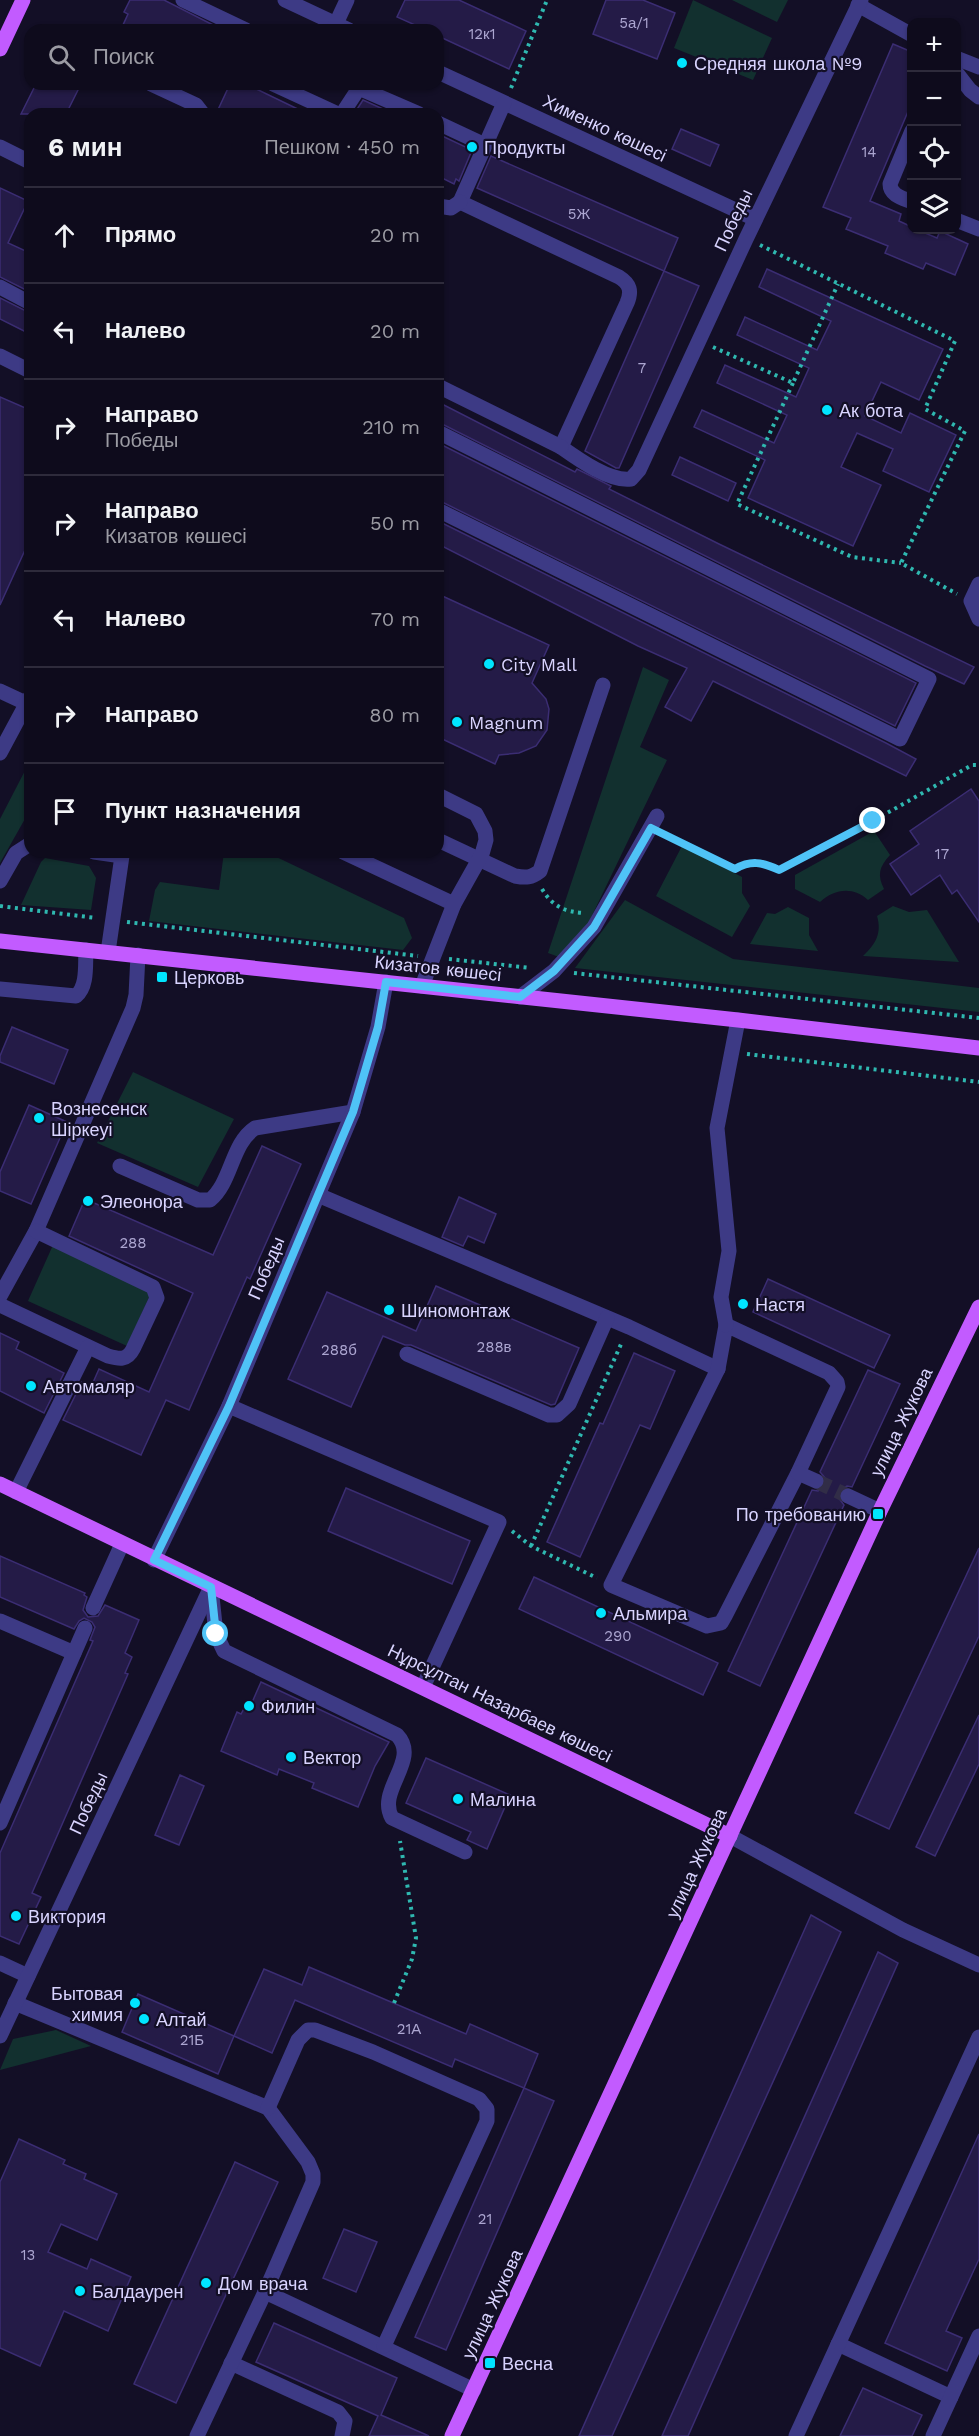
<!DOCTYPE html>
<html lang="ru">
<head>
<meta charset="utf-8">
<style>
  :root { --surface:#0e0b1c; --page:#171425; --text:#f1f3f6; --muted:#9b9ba3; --line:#2e2b3b }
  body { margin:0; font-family:"Work Sans",sans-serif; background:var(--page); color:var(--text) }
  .controls { position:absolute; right:18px; top:18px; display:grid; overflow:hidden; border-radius:12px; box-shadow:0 2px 4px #0004 }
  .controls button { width:54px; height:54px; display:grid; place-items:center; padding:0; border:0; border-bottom:2px solid var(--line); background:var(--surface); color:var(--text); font:30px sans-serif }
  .stop { position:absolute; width:18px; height:18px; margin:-14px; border:4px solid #4fc3f7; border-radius:50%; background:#fff }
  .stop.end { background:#4fc3f7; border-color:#fff; box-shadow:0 2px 6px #0008 }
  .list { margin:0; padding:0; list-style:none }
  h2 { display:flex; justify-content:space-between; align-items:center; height:78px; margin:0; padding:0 24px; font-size:26px }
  h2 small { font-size:20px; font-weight:400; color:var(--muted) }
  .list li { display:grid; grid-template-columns:39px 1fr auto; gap:18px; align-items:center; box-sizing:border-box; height:96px; padding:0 24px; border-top:2px solid var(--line) }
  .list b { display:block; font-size:22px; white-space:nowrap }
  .list p { margin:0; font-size:20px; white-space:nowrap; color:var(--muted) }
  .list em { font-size:20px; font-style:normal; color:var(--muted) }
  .icon { flex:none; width:33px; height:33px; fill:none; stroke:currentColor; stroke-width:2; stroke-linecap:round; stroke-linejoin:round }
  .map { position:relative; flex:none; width:979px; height:2436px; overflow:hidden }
  .search { position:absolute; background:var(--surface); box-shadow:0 2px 4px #0004; left:24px; top:24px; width:420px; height:66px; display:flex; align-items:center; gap:15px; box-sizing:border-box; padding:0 21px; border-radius:18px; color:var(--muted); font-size:22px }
  .panel { position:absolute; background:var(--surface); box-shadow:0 2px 4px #0004; left:24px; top:108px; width:420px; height:750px; border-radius:18px }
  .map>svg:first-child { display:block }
  .green { fill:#12302f }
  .building { fill:#241b47; stroke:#3b2d73; stroke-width:1.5 }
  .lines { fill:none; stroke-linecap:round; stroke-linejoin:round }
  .minor-tunnel { stroke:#312d47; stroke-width:15; stroke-dasharray:15 8; stroke-linecap:butt }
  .path { stroke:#2fb8b0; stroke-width:4; stroke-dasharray:3 4.5; stroke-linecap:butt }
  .minor { stroke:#3d3a85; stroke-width:15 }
  .major { stroke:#c25bff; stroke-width:15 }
  .route { stroke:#4fc3f7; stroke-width:8 }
  .poi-dot { fill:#00e5ff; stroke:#130f26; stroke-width:2 }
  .labels { text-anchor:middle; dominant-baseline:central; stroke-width:4.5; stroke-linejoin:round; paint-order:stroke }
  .number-label { font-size:15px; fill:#aca6d1 }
  .poi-label { font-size:18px; fill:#d9d4ff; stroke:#130f26; text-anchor:start }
  .street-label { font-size:18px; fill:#d9d4ff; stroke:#130f26 }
</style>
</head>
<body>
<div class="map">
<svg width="979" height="2436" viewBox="0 0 979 2436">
  <rect width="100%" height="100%" fill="#130f26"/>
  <g class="green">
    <polygon points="693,0 772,38 753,80 674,48"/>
    <polygon points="732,0 788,0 777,22"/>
    <polygon points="643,667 669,680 640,747 667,760 585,930 559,957 548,953"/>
    <polygon points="30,761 30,810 0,863 0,819"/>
    <path d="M874 831 890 855C879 867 877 875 884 889L868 900C853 886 834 889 820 902L795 889V875Z"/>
    <polygon points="682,846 742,877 742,893 750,906 732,937 656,896"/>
    <polygon points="224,852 266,852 404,918 412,938 403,950 149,921 155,890 160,882 219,890"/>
    <polygon points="45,858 89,866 96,878 91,910 21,905 41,862"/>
    <polygon points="625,900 733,959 979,988 979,1012 575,968"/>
    <path d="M893 906 909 912 927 910 959 962 863 956C876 944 882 933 877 916Z"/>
    <polygon points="788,907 809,918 809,935 818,951 750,944 767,913 775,914"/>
    <polygon points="133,1072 234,1119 198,1187 97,1143"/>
    <polygon points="53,1245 151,1293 127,1346 28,1301"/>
    <polygon points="56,2030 91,2046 0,2070 13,2039"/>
  </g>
  <g class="building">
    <polygon points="130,0 164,0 223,30 133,30 123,25 128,14 124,12"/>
    <polygon points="405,0 459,0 526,31 509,69 438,36 438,30 426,30 397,17"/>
    <polygon points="606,0 643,0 675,13 657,59 593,34"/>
    <polygon points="893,44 912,52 912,102 870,201 901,214 899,221 912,227 912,230 918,230 937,238 940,231 968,244 955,275 926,263 923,269 885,253 888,246 846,229 851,218 823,207"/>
    <polygon points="36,84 81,84 66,114 21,114"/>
    <polygon points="230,84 246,84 308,114 216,114"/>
    <polygon points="363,100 394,114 354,114"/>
    <polygon points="681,129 719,145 710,166 672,149"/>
    <polygon points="438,134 472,150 459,181 456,179 454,184 438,176"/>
    <polygon points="491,156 678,238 664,271 477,188"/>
    <polygon points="0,188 28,201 8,243 30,253 30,292 0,277"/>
    <polygon points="767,269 943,349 919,400 881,382 865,416 901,433 910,413 956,435 929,492 883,471 893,449 857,433 841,467 881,485 853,546 748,498 765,460 694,427 702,410 774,443 787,415 717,383 725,365 796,397 809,368 737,335 745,317 817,350 831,321 759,287"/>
    <polygon points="664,271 699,286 619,468 616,468 585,451"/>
    <polygon points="0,298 30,313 30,334 0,319"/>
    <polygon points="0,397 30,410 30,539 0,605"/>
    <polygon points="438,402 575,472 577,469 611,486 609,489 719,544 974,667 964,684 925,666 438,422"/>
    <polygon points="438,443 916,683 895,726 438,500"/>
    <polygon points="680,457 736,483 728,501 672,475"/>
    <polygon points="438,521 886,743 916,759 906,776 713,681 691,721 665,707 687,668 638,646 438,544"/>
    <polygon points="438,594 549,645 532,683 546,699 549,709 547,730 536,746 519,753 499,755 495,764 438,737"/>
    <polygon points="971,789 979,801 979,922 957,890 952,894 940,875 911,895 890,864 919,844 910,831"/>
    <polygon points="12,1027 68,1050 54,1084 0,1062 0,1056"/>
    <polygon points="29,1105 67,1122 31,1204 0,1191 0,1172"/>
    <polygon points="262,1146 301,1164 250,1279 247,1277 189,1410 166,1400 141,1455 63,1420 82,1382 91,1387 99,1369 149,1392 193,1293 69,1236 85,1199 213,1255"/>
    <polygon points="459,1197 496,1214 484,1243 468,1236 463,1246 442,1237"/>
    <polygon points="768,1279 890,1335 874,1368 753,1312"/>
    <polygon points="436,1286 579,1348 555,1404 551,1405 411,1345 405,1345 383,1336 351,1407 288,1379 327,1292 416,1331"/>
    <polygon points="0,1333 19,1342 16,1349 64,1373 44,1413 0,1391"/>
    <polygon points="634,1353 675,1371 650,1429 640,1425 580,1557 547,1542 600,1423 603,1424"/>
    <polygon points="868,1370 900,1384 852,1487 847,1486 839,1491 838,1497 844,1505 760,1686 728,1671 812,1490 818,1491 825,1485 826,1479 820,1472"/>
    <polygon points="346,1488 470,1541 452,1584 328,1531"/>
    <polygon points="979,1548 979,1636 889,1829 855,1813"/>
    <polygon points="0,1556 85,1593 84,1595 87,1597 83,1610 88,1617 98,1616 105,1605 139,1620 125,1653 132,1657 125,1673 128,1674 32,1893 41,1897 19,1944 0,1936 0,1853 93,1641 90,1640 95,1627 92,1622 84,1618 79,1621 74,1629 0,1597"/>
    <polygon points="534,1577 718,1663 703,1695 519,1609"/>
    <polygon points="261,1682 389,1742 375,1766 358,1807 312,1788 314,1783 279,1769 277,1775 221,1751 237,1712 241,1714 246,1705 250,1707"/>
    <polygon points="979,1715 979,1764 935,1856 916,1847"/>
    <polygon points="426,1758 510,1795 487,1849 467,1840 471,1832 406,1803"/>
    <polygon points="180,1775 204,1786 179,1845 155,1835"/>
    <polygon points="811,1915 841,1932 612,2436 579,2436"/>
    <polygon points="878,1952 898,1963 688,2436 662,2436"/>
    <polygon points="309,1967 466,2034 470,2024 538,2054 524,2088 455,2059 452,2067 295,2000 272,2053 234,2036 264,1969 302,1985"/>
    <polygon points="138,1994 234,2036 218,2074 122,2032"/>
    <polygon points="524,2088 554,2101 446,2350 415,2337"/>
    <polygon points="979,2134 979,2259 946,2331 962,2338 947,2371 885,2343"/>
    <polygon points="19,2139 65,2160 63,2164 86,2174 84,2179 117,2194 97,2240 61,2224 48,2252 87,2269 91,2259 131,2277 108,2331 64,2311 40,2366 0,2348 0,2182"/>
    <polygon points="235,2162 278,2182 176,2403 134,2384"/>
    <polygon points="344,2229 377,2242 356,2292 323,2278"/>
    <polygon points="274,2323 397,2378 381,2415 429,2436 369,2436 378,2416 256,2362"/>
    <polygon points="863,2388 922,2415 912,2436 840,2436"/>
  </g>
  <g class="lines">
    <polyline class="minor-tunnel" points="816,1481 848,1496"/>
    <g class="path">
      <polyline points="511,88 547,0"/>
      <polyline points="760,245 955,341 925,409 965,431 901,563 957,594"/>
      <polyline points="713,347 793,383 838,284"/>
      <polyline points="793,383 737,504 852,557 901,563"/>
      <path d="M665 835 735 869C751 859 762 862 779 870L873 821 972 765H979"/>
      <path d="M542 889C553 907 565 912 585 913"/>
      <polyline points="0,906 96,918"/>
      <polyline points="127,922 418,956"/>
      <polyline points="449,959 531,968"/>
      <polyline points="574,973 979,1018"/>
      <polyline points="747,1054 979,1082"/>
      <polyline points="512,1531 531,1546 597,1578"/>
      <polyline points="531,1546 622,1342"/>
      <polyline points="394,2003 412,1959 416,1938 400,1841"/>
    </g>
    <g class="minor">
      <polyline points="183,0 246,30"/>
      <polyline points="285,0 349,30"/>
      <polyline points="858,5 912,35"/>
      <polyline points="333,30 347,0"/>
      <polyline points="956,58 979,67"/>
      <polyline points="438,72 755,219"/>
      <polyline points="956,72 970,90 979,97"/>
      <polyline points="151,84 196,105 203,114"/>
      <polyline points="273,84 338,114"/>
      <path d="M504 103 460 202 619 277C630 284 632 291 627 303L561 447C578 459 610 482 631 479L639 470 746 239 861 0"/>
      <polyline points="342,114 359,88 419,114"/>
      <polyline points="438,123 485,145"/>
      <path d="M912 131 890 184C890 195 902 198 912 202"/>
      <polyline points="0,147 30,162"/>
      <polyline points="438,206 451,208 460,202"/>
      <polyline points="956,220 979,229"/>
      <polyline points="0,287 30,303"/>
      <polyline points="0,356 30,371"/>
      <polyline points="438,386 561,447"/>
      <polyline points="438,432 929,679 900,739 438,510"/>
      <polyline points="979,584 971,601 979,619"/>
      <polyline points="0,691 30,705"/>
      <polyline points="0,753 30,697"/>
      <path d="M438 840 515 876C526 878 531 878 540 871L603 685"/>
      <polyline points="94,852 122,856 108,952"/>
      <polyline points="343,852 454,904"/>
      <polyline points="0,881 16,853 30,844"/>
      <polyline points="422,986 454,904 482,854 486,840 485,831 476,814 438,795"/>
      <path d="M0 989 76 996C88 986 85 964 86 950"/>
      <polyline points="520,997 554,971 594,927 657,816"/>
      <path d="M120 1166 198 1200H210C232 1182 231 1144 255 1128L353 1112"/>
      <polyline points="318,1195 629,1327 718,1369"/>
      <polyline points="0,1296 36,1231 133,1008 136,995 138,955"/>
      <path d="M0 1305 108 1356C119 1359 127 1361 133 1349L157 1298 153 1287 36 1231"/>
      <polygon points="726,1325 829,1373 837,1382 838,1387 798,1473 725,1616 721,1623 707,1626 611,1585 718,1369"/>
      <polyline points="726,1325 721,1297 729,1251 717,1128 738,1020"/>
      <polyline points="407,1354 549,1415 557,1415 569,1404 607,1318"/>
      <polyline points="229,1406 499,1522 423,1687"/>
      <polyline points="798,1473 816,1481"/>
      <polyline points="16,1492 88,1347"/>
      <polyline points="848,1496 880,1511"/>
      <polyline points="154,1560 229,1406 353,1112 378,1027 386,982"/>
      <path d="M211 1587 216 1634 224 1651 397 1735C421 1760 376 1790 392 1818L465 1852"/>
      <polyline points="93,1608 122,1544"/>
      <polyline points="0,1621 74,1653"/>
      <polyline points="0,1823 85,1628"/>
      <polyline points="730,1836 903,1930 979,1965"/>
      <polyline points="0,1963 28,1976"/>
      <polyline points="15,2003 268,2108 308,2162 313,2174 313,2182 265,2292 474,2390"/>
      <polyline points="0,2036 211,1587"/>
      <polyline points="268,2108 298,2040 308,2030 315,2030 373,2052 479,2099 487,2109 487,2121 384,2346"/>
      <polyline points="838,2344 951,2397"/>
      <polyline points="231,2363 338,2412 345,2421 342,2436"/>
      <polyline points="197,2436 265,2292"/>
      <polyline points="796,2436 979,2037"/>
      <polyline points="933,2436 979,2336"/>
    </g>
    <g class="major">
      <polyline points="0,49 23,0"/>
      <polyline points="0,941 738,1020 979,1048"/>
      <polyline points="0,1484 730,1836"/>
      <polyline points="452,2436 880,1511 979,1307"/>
    </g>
  </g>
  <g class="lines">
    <path class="route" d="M216 1634 211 1587 154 1560 229 1406 353 1112 378 1027 386 982 520 997 554 971 594 927 651 828 735 869C751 860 762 862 779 870L873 821"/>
  </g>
  <g class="poi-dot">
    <circle cx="682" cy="63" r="6"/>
    <circle cx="472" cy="147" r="6"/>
    <circle cx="827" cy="410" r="6"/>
    <circle cx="489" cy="664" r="6"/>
    <circle cx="457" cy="722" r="6"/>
    <rect x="156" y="971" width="12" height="12" rx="3"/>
    <circle cx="39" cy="1118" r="6"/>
    <circle cx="88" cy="1201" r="6"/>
    <circle cx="743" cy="1304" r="6"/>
    <circle cx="389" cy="1310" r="6"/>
    <circle cx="31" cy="1386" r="6"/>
    <rect x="872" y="1508" width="12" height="12" rx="3"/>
    <circle cx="601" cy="1613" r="6"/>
    <circle cx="249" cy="1706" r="6"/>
    <circle cx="291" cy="1757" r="6"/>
    <circle cx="458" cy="1799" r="6"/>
    <circle cx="16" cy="1916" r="6"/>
    <circle cx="135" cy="2003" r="6"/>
    <circle cx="144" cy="2019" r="6"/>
    <circle cx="206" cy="2283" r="6"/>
    <circle cx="80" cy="2291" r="6"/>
    <rect x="484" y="2357" width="12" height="12" rx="3"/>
  </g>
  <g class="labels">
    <g class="number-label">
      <text x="634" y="23">5а/1</text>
      <text x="482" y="34">12к1</text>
      <text x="869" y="152">14</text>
      <text x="579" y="214">5Ж</text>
      <text x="642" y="368">7</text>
      <text x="942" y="854">17</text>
      <text x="133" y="1243">288</text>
      <text x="494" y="1347">288в</text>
      <text x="339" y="1350">288б</text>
      <text x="618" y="1636">290</text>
      <text x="409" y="2029">21А</text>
      <text x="192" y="2040">21Б</text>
      <text x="485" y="2219">21</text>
      <text x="28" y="2255">13</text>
    </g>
    <g class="poi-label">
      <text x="694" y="63">Средняя школа №9</text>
      <text x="484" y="147">Продукты</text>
      <text x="839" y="410">Ак бота</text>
      <text x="501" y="664">City Mall</text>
      <text x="469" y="722">Magnum</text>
      <text x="174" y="977">Церковь</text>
      <text x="51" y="1108">Вознесенск<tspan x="51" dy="21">Шіркеуі</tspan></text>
      <text x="100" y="1201">Элеонора</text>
      <text x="755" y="1304">Настя</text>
      <text x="401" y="1310">Шиномонтаж</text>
      <text x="43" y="1386">Автомаляр</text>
      <text x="866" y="1514" text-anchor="end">По требованию</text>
      <text x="613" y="1613">Альмира</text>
      <text x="261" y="1706">Филин</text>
      <text x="303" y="1757">Вектор</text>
      <text x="470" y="1799">Малина</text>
      <text x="28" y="1916">Виктория</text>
      <text x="123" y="1993" text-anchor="end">Бытовая<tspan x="123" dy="21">химия</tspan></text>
      <text x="156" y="2019">Алтай</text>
      <text x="218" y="2283">Дом врача</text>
      <text x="92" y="2291">Балдаурен</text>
      <text x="502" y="2363">Весна</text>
    </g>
    <g class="street-label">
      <text transform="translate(605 128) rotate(25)">Хименко көшесі</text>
      <text transform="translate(733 220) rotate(-65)">Победы</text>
      <text transform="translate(438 968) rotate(6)">Кизатов көшесі</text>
      <text transform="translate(266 1268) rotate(-67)">Победы</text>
      <text transform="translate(901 1422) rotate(-64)">улица Жукова</text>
      <text transform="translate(500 1703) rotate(26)">Нұрсұлтан Назарбаев көшесі</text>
      <text transform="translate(88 1803) rotate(-65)">Победы</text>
      <text transform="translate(696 1863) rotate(-65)">улица Жукова</text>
      <text transform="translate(492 2304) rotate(-65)">улица Жукова</text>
    </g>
  </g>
</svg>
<div class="controls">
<button>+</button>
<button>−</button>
<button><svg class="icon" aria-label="locate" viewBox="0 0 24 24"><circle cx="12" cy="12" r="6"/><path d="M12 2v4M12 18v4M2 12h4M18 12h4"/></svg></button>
<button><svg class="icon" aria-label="layers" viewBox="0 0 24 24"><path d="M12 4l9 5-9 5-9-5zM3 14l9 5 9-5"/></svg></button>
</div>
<div class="stop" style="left:216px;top:1634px"></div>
<div class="stop end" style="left:873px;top:821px"></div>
<div class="search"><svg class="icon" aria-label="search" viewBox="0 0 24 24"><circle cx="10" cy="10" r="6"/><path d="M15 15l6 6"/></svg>Поиск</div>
<section class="panel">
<h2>6 мин<small>Пешком · 450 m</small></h2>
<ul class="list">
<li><svg class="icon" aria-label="ahead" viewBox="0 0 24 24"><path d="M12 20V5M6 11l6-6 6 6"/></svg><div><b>Прямо</b></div><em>20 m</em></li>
<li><svg class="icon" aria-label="left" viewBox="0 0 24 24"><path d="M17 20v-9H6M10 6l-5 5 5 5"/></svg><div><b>Налево</b></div><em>20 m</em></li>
<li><svg class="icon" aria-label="right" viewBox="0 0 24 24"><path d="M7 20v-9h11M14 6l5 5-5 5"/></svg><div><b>Направо</b><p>Победы</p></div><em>210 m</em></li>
<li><svg class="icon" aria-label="right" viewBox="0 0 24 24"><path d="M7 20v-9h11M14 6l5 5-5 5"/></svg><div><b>Направо</b><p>Кизатов көшесі</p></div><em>50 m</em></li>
<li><svg class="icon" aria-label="left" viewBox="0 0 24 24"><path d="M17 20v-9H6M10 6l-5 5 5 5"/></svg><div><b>Налево</b></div><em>70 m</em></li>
<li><svg class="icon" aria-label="right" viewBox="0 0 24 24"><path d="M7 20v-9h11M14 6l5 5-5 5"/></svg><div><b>Направо</b></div><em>80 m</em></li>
<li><svg class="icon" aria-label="arrive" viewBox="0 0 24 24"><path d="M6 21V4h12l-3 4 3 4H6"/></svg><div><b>Пункт назначения</b></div></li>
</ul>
</section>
</div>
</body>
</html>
